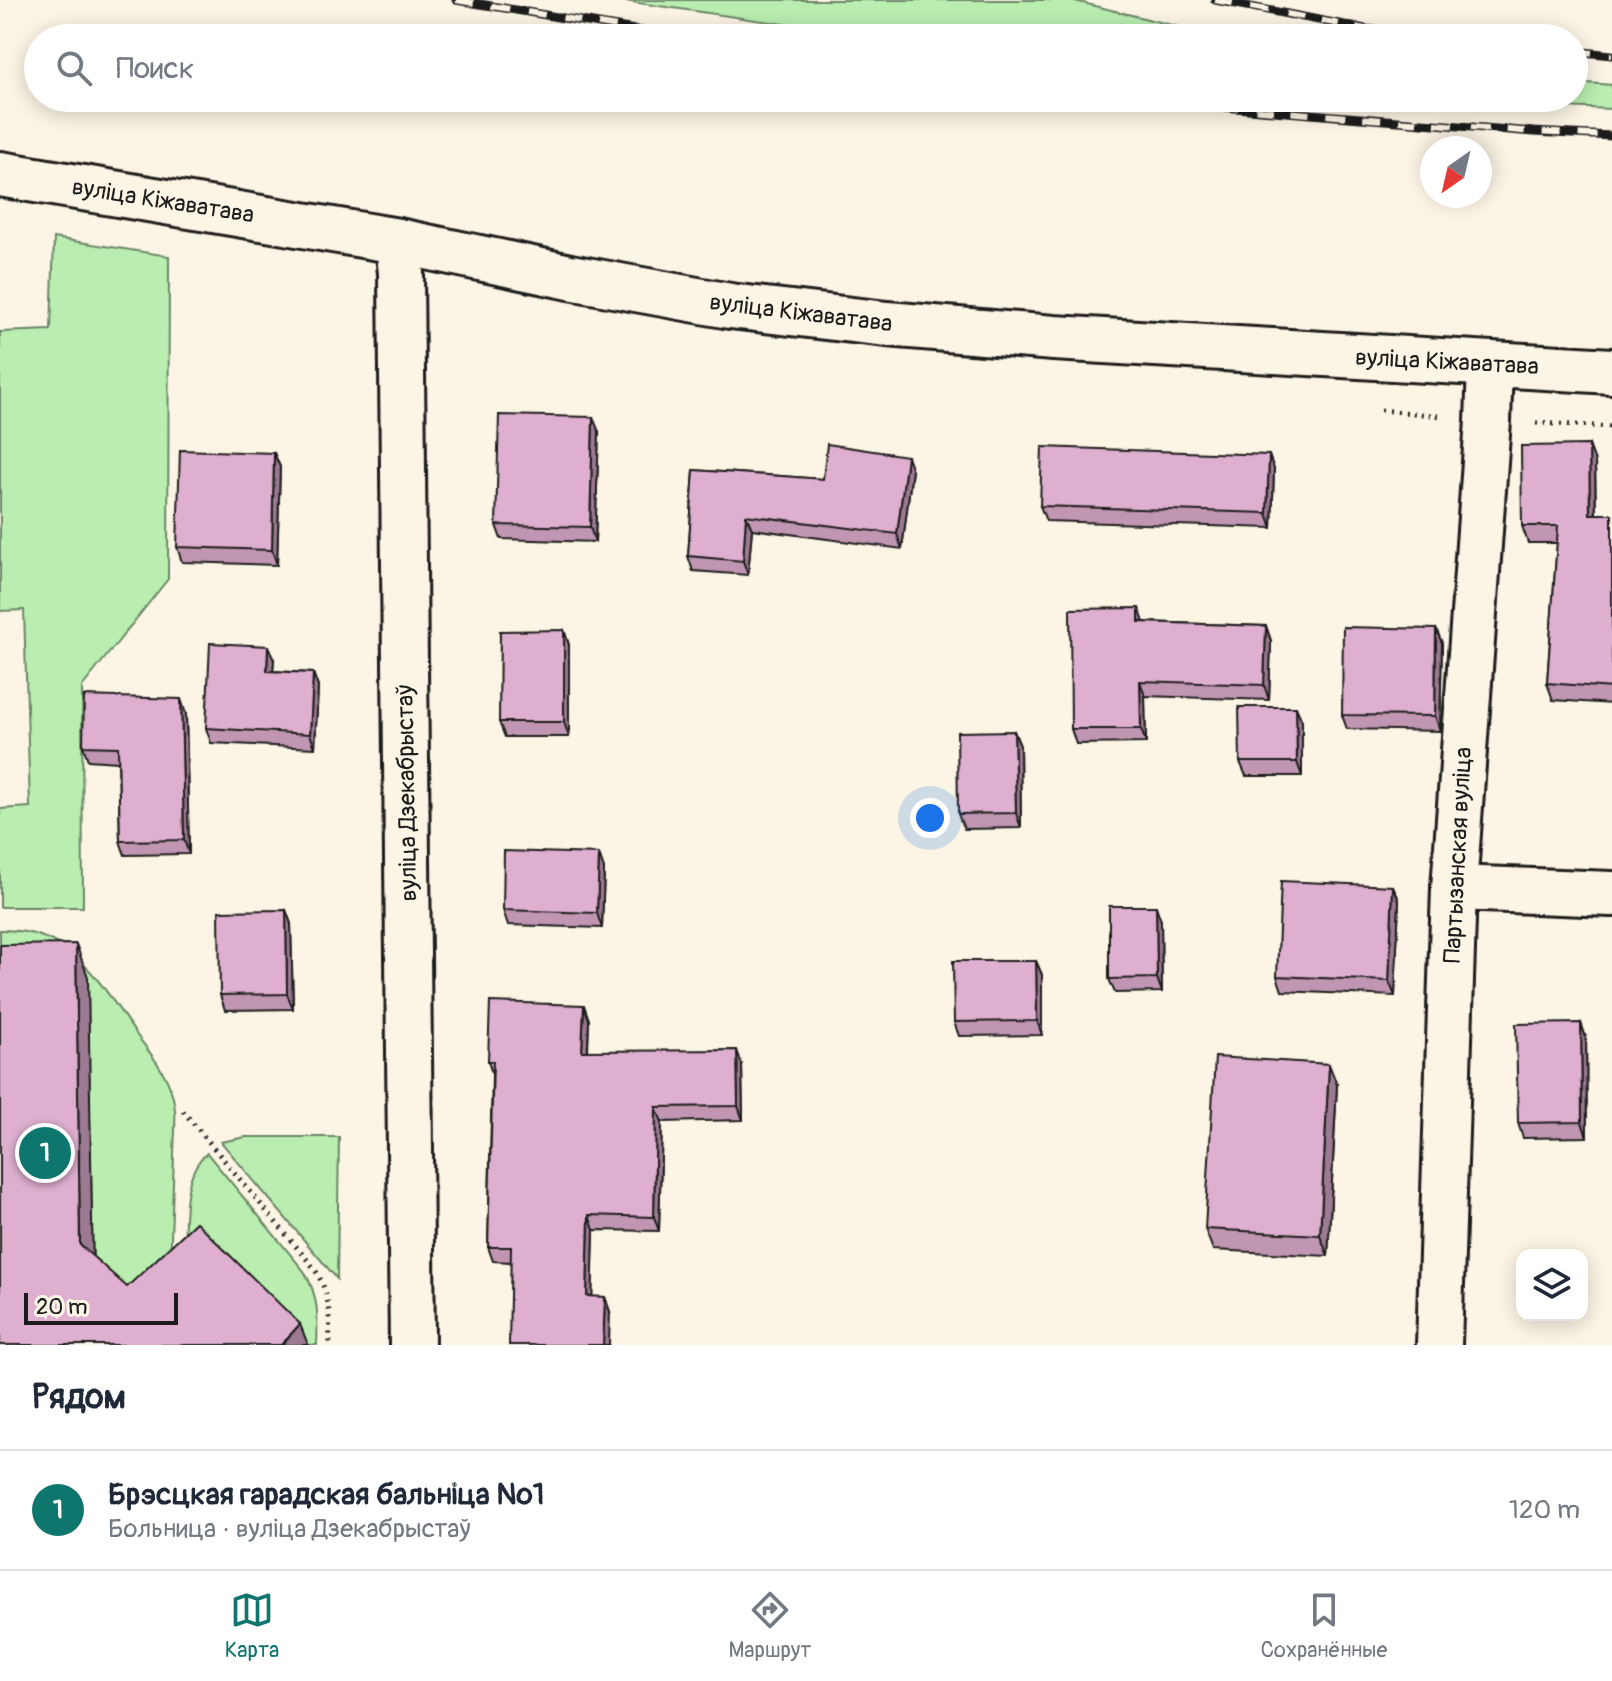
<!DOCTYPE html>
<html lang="ru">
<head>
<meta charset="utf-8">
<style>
  :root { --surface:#fff; --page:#f2f2f3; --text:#1f2937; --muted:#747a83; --line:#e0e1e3; --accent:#0f766e }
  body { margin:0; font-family:Pangolin,sans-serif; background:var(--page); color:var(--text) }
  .controls { position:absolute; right:24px; bottom:24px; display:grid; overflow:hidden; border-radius:16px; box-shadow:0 4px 20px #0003 }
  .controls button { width:72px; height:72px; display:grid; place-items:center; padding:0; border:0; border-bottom:2px solid var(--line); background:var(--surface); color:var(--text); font:40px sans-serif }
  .compass { position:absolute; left:1420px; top:136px; width:72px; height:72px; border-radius:50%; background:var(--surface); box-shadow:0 4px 20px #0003; rotate:214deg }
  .scale { position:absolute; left:24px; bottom:20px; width:154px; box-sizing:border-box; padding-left:8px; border:4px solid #1c1c1c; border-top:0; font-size:22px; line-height:28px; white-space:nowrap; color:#1c1c1c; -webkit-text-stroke:6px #fcf5e5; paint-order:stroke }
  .you { position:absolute; left:930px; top:818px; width:28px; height:28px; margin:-20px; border:6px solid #fff; border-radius:50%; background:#1a73e8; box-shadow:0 0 0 12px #1a73e833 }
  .badge { display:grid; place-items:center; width:52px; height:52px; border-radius:50%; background:var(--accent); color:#fff; font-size:26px; font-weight:700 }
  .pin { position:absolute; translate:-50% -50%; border:4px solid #fff; box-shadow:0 2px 8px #0006 }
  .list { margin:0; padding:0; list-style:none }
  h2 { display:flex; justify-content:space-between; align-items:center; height:104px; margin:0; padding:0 32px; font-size:34px }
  h2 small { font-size:26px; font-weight:400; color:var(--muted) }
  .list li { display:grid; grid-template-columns:52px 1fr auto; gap:24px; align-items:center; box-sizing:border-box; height:120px; padding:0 32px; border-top:2px solid var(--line) }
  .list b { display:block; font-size:30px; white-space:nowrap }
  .list p { margin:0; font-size:26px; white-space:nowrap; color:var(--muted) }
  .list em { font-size:26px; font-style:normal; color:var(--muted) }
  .icon { flex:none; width:44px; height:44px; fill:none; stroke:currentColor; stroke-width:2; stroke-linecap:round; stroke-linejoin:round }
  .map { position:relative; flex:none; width:1612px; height:1345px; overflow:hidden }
  .search { position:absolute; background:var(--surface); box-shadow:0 4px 20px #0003; left:24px; right:24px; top:24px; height:88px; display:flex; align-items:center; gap:20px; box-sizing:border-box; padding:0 28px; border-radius:44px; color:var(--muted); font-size:30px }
  .sheet { height:224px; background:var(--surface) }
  nav { display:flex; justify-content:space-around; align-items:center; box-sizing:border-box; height:112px; border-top:2px solid var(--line); background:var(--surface); font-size:22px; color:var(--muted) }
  nav a { display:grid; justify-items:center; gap:4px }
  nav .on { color:var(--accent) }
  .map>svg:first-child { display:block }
  .green { fill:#b9eeb0; stroke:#6a8566; stroke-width:2 }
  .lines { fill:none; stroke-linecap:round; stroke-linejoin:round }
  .minor-casing { stroke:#1c1c1c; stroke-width:50 }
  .secondary-casing { stroke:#1c1c1c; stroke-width:50 }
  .path { stroke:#1c1c1c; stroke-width:5; stroke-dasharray:2 6; stroke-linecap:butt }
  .minor { stroke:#fcf5e5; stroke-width:44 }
  .secondary { stroke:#fcf5e5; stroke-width:44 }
  .rail-casing { stroke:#1c1c1c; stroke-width:9 }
  .rail { stroke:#fcf5e5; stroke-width:6; stroke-dasharray:18; stroke-linecap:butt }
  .wall { fill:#c096b2; stroke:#1c1c1c; stroke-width:2 }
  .shaded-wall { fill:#9c7a91; stroke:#1c1c1c; stroke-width:2 }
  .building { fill:#dfafcf; stroke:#1c1c1c; stroke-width:2 }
  .labels { text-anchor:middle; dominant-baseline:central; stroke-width:7; stroke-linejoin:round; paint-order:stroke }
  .street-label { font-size:24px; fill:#1c1c1c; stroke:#fcf5e5 }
</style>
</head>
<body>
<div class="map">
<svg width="1612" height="1345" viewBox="0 0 1612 1345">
  <rect width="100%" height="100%" fill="#fcf5e5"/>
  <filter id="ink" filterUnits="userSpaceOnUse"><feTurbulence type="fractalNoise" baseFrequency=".0125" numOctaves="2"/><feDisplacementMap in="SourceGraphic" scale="16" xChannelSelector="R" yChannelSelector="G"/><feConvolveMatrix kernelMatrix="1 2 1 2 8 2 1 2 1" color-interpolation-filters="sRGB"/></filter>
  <g filter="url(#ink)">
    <g class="green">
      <polygon points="618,0 1071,0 1224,38 881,38"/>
      <polygon points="1574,82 1612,85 1612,109 1534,106 1428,98 1574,98"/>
      <polygon points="54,238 169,256 168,579 82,687 83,907 0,907 0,809 30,807 24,610 0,611 0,332 51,330"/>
      <path d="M0 930C72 929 98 980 134 1031 148 1051 166 1071 172 1094 178 1113 174 1136 174 1156 173 1192 171 1229 170 1266L184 1267C186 1234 179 1174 207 1153L304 1271C319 1296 318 1317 317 1345L115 1343 93 1278 88 1017 0 978Z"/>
      <polygon points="246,1137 339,1137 337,1279 221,1142"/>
    </g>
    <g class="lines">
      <defs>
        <g id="minor">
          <polyline points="398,241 401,274 412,1345"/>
          <polyline points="1454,888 1612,894"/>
          <polyline points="1439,1345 1454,888 1488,421 1490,366"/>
        </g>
        <polyline id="secondary" points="0,174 398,241 570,277 730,306 887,324 1054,338 1612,371"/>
      </defs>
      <use href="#minor" class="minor-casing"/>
      <use href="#secondary" class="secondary-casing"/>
      <g class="path">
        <polyline points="1381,410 1442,416"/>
        <polyline points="1536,423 1612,427"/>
        <path d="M183 1111 314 1268C331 1295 329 1313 330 1345"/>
      </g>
      <use href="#minor" class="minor"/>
      <use href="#secondary" class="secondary"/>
      <defs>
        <g id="rail">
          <polyline points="456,0 683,38"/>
          <polyline points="1215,0 1365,29 1450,38"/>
          <polyline points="1574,51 1612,55"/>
          <polyline points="1112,98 1534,132 1612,136"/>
        </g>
      </defs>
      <use href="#rail" class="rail-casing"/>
      <use href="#rail" class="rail"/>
    </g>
    <g class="wall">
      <polygon points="599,432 595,542 501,539 496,525"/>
      <polygon points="1589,445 1595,462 1596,514 1612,514 1612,704 1553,700 1547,683 1557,543 1528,543 1522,526"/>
      <polygon points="274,453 280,467 277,565 182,562 177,547"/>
      <polygon points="1274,469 1272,528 1046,521 1040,506"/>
      <polygon points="694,470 823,479 912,470 902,549 752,529 748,575 693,571 688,556"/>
      <polygon points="1144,622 1266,626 1271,641 1269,700 1145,696 1146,743 1076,744 1071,729"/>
      <polygon points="1436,629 1442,643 1440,731 1347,729 1342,715"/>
      <polygon points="564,630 569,645 569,737 505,737 499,722"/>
      <polygon points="274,660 273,671 313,673 318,687 315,748 211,743 206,728"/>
      <polygon points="186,714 189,854 125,855 120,841 118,762 88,760 83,746"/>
      <polygon points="1302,721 1302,776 1246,776 1240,762"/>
      <polygon points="1014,731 1020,746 1021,828 964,829 958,814"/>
      <polygon points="604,869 602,928 508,925 503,910"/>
      <polygon points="1393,886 1399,900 1395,996 1282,991 1277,976"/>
      <polygon points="286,910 291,924 293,1009 225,1010 220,995"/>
      <polygon points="1161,921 1162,992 1115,993 1109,979"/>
      <polygon points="1036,961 1042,975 1042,1035 959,1036 954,1022"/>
      <polygon points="589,1020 588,1051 742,1065 743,1120 662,1122 659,1231 594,1230 592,1297 605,1297 610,1312 511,1262 493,1261 488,1247 492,1074 488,1061"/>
      <polygon points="1581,1023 1586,1038 1587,1137 1523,1138 1518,1123"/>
      <polygon points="1337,1085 1328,1256 1213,1250 1205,1229"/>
    </g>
    <g class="shaded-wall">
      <polygon points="593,417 599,432 595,542 590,527"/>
      <polygon points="1589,445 1595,462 1596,531 1590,514"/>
      <polygon points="274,453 280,467 277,565 272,550"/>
      <polygon points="1269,455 1274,469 1272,528 1267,513"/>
      <polygon points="907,456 912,470 902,549 897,534"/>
      <polygon points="746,515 752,529 748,575 743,561"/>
      <polygon points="1139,608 1144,622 1139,622"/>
      <polygon points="1266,626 1271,641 1269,700 1264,685"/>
      <polygon points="1436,629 1442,643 1440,731 1435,716"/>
      <polygon points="564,630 569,645 569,737 564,722"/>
      <polygon points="268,646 274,660 272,685 267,671"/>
      <polygon points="313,673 318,687 315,748 310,734"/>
      <polygon points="1140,681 1145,696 1146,743 1141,729"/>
      <polygon points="181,699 186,714 189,854 184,840"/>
      <polygon points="1296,707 1302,721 1302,776 1297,762"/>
      <polygon points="1014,731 1020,746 1021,828 1016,813"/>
      <polygon points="599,854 604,869 602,928 597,913"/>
      <polygon points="1393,886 1399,900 1395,996 1389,981"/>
      <polygon points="1156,906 1161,921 1162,992 1157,978"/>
      <polygon points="286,910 291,924 293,1009 287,994"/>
      <polygon points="76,944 88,977 93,1278 80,1245"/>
      <polygon points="1036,961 1042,975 1042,1035 1037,1021"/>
      <polygon points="584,1005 589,1020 587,1066 582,1051"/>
      <polygon points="1581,1023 1586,1038 1587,1137 1582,1122"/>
      <polygon points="737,1050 742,1065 743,1120 738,1106"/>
      <polygon points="1329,1064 1337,1085 1328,1256 1320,1235"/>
      <polygon points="656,1107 662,1122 659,1231 654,1217"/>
      <polygon points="589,1215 594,1230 592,1311 587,1296"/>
      <polygon points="605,1297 610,1312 609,1345 603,1345"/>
      <polygon points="300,1324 308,1345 281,1345"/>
    </g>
    <g class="building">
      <polygon points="499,415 593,417 590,527 496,525"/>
      <polygon points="827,444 907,456 897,534 746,515 743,561 688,556 694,470 823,479"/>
      <polygon points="1589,445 1590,514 1612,514 1612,688 1547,683 1558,526 1522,526 1521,446"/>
      <polygon points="1042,447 1269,455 1267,513 1040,506"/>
      <polygon points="180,450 274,453 272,550 177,547"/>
      <polygon points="1139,608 1139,622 1266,626 1264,685 1140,681 1141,729 1071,729 1070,609"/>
      <polygon points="1343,627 1436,629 1435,716 1342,715"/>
      <polygon points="564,630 564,722 499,722 500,631"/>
      <polygon points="210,643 268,646 267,671 313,673 310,734 206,728"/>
      <polygon points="84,696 181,699 184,840 120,841 118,747 83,746"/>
      <polygon points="1239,707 1296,707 1297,762 1240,762"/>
      <polygon points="1014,731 1016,813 958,814 957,732"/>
      <polygon points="504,851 599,854 597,913 503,910"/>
      <polygon points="1281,881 1393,886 1389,981 1277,976"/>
      <polygon points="1109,906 1156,906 1157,978 1109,979"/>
      <polygon points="286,910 287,994 220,995 219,911"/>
      <polygon points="76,944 80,1245 127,1287 196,1222 300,1324 281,1345 0,1345 0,945"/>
      <polygon points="953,961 1036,961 1037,1021 954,1022"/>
      <polygon points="490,1002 584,1005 582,1051 737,1050 738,1106 656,1107 654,1217 589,1215 587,1296 605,1297 603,1345 509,1345 511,1247 488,1247 493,1061 488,1061"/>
      <polygon points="1581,1023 1582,1122 1518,1123 1516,1024"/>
      <polygon points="1215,1057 1329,1064 1320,1235 1205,1229"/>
    </g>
  </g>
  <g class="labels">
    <g class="street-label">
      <text transform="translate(163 201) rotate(9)">вуліца Кіжаватава</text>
      <text transform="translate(801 313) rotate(7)">вуліца Кіжаватава</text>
      <text transform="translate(1447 362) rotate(3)">вуліца Кіжаватава</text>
      <text transform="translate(407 793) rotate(-91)">вуліца Дзекабрыстаў</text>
      <text transform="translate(1458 855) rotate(-87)">Партызанская вуліца</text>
    </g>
  </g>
</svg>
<div class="controls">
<button><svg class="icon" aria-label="layers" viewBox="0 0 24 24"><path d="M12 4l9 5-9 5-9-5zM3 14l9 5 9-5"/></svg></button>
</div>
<svg class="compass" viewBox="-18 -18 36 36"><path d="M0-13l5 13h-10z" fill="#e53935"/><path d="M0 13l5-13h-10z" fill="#747a83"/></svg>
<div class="scale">20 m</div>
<div class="you"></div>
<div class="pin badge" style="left:45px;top:1153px">1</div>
<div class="search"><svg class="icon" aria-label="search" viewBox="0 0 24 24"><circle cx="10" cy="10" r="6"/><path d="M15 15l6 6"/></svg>Поиск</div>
</div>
<section class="sheet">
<h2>Рядом<small></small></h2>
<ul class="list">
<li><span class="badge">1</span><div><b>Брэсцкая гарадская бальніца №1</b><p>Больница · вуліца Дзекабрыстаў</p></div><em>120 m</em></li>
</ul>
</section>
<nav>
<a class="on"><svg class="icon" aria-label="map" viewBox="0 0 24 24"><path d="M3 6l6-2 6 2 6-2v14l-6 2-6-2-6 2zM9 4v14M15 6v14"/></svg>Карта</a>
<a><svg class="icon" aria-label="directions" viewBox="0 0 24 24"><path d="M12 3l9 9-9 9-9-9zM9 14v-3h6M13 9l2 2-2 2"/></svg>Маршрут</a>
<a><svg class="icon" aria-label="saved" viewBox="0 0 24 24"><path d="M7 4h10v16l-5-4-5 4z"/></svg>Сохранённые</a>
</nav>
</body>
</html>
